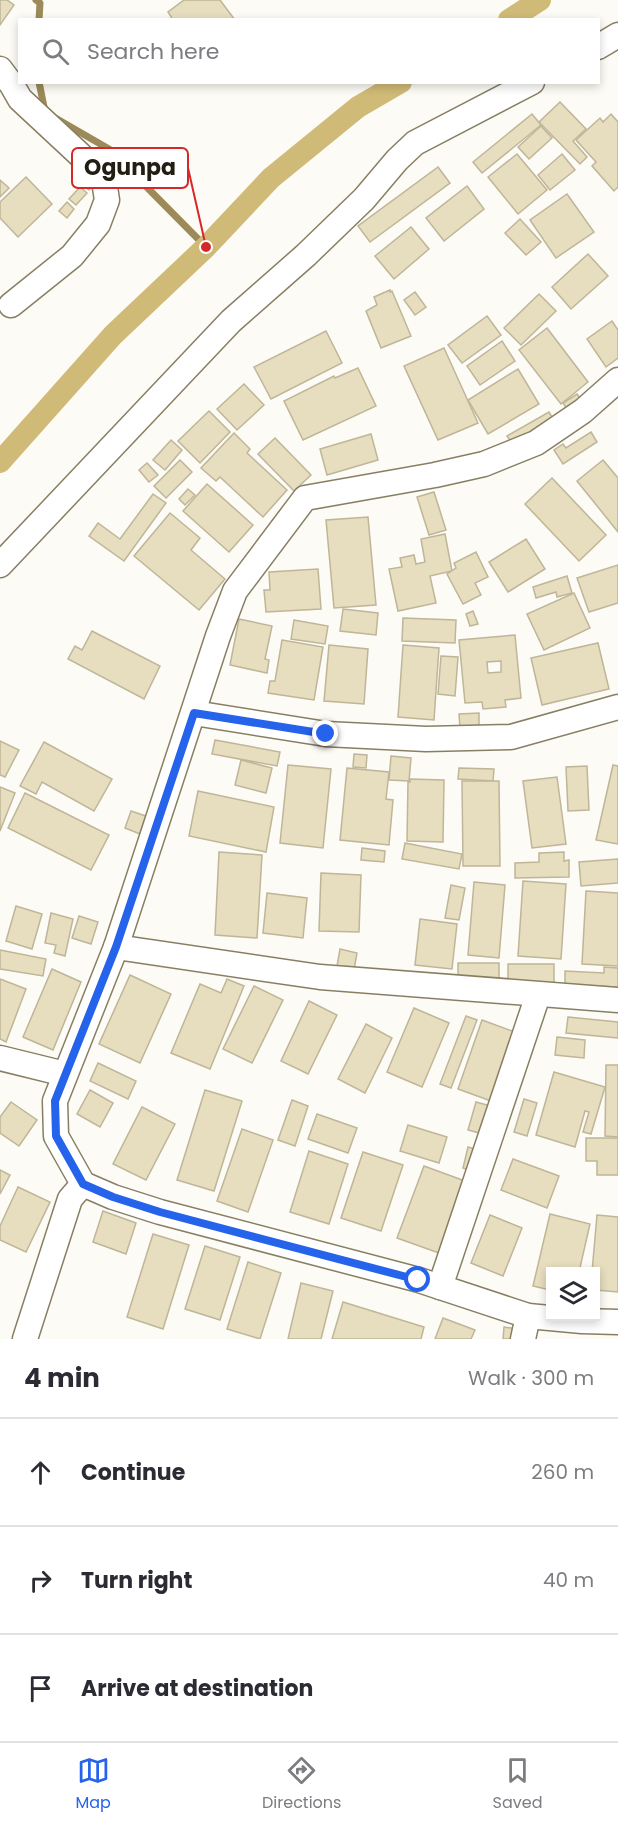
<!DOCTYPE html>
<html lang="en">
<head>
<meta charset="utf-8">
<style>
  :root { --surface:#fff; --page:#f7f7f7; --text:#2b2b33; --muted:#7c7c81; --line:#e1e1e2; --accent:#2563eb }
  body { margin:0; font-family:Poppins,sans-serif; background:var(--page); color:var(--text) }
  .controls { position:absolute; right:18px; bottom:18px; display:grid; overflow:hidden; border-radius:0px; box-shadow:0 3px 9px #0003 }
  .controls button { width:54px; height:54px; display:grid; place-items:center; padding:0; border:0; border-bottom:2px solid var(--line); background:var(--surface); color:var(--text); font:30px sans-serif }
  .stop { position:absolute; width:18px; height:18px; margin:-14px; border:4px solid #2563eb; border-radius:50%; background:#fff }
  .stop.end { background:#2563eb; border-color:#fff; box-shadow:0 2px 6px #0008 }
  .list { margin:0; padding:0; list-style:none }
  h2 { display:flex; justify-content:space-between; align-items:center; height:78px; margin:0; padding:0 24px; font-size:26px }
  h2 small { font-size:20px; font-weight:400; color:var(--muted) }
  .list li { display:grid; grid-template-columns:39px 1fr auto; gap:18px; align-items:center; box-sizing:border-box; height:108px; padding:0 24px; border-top:2px solid var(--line) }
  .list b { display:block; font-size:22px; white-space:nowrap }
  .list em { font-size:20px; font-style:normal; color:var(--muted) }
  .icon { flex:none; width:33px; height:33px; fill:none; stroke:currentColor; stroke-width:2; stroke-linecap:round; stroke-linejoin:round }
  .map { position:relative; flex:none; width:618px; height:1339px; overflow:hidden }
  .search { position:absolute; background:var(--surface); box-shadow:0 3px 9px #0003; left:18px; right:18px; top:18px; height:66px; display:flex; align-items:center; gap:15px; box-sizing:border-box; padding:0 21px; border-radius:0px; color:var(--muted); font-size:22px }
  .sheet { height:402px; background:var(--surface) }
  nav { display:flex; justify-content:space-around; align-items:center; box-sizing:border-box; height:84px; border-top:2px solid var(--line); background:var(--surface); font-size:16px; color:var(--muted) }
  nav a { display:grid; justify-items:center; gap:3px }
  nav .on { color:var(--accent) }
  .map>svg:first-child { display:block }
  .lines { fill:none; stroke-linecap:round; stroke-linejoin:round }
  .stream { stroke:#9c8b59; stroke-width:7 }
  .canal { stroke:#d0ba77; stroke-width:22 }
  .building { fill:#e7ddbf; stroke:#bfb598; stroke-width:1.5; fill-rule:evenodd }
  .minor-casing { stroke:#887f63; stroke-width:27 }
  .minor { stroke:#fff; stroke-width:24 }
  .route { stroke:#2563eb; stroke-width:8 }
  .leader { fill:none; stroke:#d62828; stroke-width:2 }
  .callout-dot { fill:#d62828; stroke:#fff; stroke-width:2 }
  .callout { fill:#fff; stroke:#d62828; stroke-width:2 }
  .callout-label { font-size:22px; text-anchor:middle; font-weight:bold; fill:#221e13 }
</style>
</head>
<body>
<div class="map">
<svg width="618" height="1339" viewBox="0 0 618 1339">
  <rect width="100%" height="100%" fill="#fdfbf5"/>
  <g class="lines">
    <g class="stream">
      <polyline points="36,0 40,3 39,20"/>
      <polyline points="39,82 45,112"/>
      <polyline points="57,119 109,149 206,247"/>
    </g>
    <g class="canal">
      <polyline points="509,20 540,0"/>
      <polyline points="0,462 113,335 206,247 271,178 358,107 401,82"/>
    </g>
  </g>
  <g class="building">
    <polygon points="0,0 7,0 14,5 0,25"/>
    <polygon points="184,0 220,0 235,20 173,20 168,12"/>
    <polygon points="560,102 586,129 573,141 587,157 580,164 539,122"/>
    <polygon points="532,114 541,125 482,173 473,162"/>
    <polygon points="611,114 618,122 618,187 614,191 592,166 596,162 576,140 600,118 603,122"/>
    <polygon points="541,126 552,138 529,159 518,147"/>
    <polygon points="517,154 547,190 518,214 488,177"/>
    <polygon points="562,154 575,170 550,190 538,175"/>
    <polygon points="438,167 450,183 370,242 358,226"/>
    <polygon points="89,176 96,182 89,190 82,184"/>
    <polygon points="26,177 52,204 18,237 0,218 0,202"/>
    <polygon points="0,180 9,188 0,197"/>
    <polygon points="467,186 484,209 444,241 426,218"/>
    <polygon points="80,187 87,193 76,205 69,199"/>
    <polygon points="567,194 594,232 556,258 530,220"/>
    <polygon points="67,202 74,209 67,218 59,211"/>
    <polygon points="520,219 541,242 526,255 505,233"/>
    <polygon points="411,227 429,249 394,279 375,256"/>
    <polygon points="588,254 608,276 571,309 552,287"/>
    <polygon points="390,290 390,292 392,291 411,336 381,348 366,311 377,305 374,297"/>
    <polygon points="415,292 426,307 415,315 404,300"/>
    <polygon points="539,294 556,311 521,345 504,328"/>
    <polygon points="487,316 501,335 462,363 448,345"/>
    <polygon points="612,321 618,330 618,358 606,367 587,339"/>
    <polygon points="547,328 588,382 561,404 519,350"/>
    <polygon points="326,331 342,363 271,399 254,367"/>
    <polygon points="502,341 515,361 480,385 467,366"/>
    <polygon points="444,348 478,423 438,440 404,366"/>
    <polygon points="358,368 376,406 303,440 284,401 334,376 335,378"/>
    <polygon points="518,369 539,404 488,434 468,400"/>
    <polygon points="244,384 264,405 237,430 217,409"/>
    <polygon points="577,394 583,402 569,412 563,403"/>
    <polygon points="209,411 230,432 200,463 178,441"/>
    <polygon points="549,412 555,422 513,445 507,436"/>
    <polygon points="591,432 597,442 563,464 554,450 563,444 566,448"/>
    <polygon points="234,433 250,449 247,453 287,490 263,517 220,477 216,481 201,468"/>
    <polygon points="371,434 378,460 327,475 320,449"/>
    <polygon points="275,438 311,475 294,491 258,454"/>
    <polygon points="171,440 182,450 165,470 153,460"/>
    <polygon points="180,460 192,472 166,498 154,486"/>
    <polygon points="603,460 618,478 618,532 577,481"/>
    <polygon points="147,463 158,475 149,482 139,470"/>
    <polygon points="552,478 606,535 579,561 525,504"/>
    <polygon points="207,484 253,525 229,552 183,511"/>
    <polygon points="188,489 195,495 185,505 179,499"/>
    <polygon points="434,492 446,530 429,535 417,497"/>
    <polygon points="153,494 166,503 124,561 89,536 98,523 120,539"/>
    <polygon points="170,513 200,538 191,550 225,579 199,610 134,556"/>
    <polygon points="368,517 376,605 334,608 326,520"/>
    <polygon points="445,534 452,571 430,576 436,603 398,611 389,569 402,567 400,558 414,555 416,564 425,562 421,539"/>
    <polygon points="526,539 545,569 508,592 489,562"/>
    <polygon points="476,552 488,577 475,583 481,595 463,604 447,574 456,568 454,563"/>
    <polygon points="618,565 618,603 589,612 577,578"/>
    <polygon points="318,569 321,609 266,612 264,590 270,590 269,572"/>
    <polygon points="567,576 572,593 557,597 556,592 536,598 533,587"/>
    <polygon points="574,593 590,628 544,650 527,614"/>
    <polygon points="343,609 378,613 376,635 340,631"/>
    <polygon points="473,611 478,624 470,626 466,614"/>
    <polygon points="403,618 456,620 455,643 402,641"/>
    <polygon points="239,619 272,626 265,659 269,660 267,673 230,665"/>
    <polygon points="294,620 328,626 325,644 291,639"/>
    <polygon points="92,631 160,666 144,699 68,659 75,646 82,650"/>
    <path d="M515 635 521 698 505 700 506 707 483 709 482 702 465 703 459 640ZM501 661V672L488 673 487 662Z"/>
    <polygon points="282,640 323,647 314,700 268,693 270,681 275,681"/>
    <polygon points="598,643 609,689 542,705 531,658"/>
    <polygon points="329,645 368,649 364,704 324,701"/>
    <polygon points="403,645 439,648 434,720 398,717"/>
    <polygon points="441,656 458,657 455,696 438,694"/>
    <polygon points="479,713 479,727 460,728 459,714"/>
    <polygon points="215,740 280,752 277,766 212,754"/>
    <polygon points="0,741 19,750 5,777 0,775"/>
    <polygon points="44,742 112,779 94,811 42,782 36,794 20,786"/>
    <polygon points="354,754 367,755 366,768 353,767"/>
    <polygon points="391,756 411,758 409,781 389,780"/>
    <polygon points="241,760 272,768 266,793 235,785"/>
    <polygon points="288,765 331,769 323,848 280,843"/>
    <polygon points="613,765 618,766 618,844 596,840"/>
    <polygon points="587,766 589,810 568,811 566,767"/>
    <polygon points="347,768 389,772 386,799 393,800 389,845 340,840"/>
    <polygon points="459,768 494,769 493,781 458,779"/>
    <polygon points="557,777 566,844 532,848 523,781"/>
    <polygon points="410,779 444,780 443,842 407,841 408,782 410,782"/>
    <polygon points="462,781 499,781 500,866 463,866"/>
    <polygon points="0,787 15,793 0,831"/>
    <polygon points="198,791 274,807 266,852 189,836"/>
    <polygon points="25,793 109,835 91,870 8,828"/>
    <polygon points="131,811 146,816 140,834 125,828"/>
    <polygon points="405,843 462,854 459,869 402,859"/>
    <polygon points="362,848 385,851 384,862 361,860"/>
    <polygon points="219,852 262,855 257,938 215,935"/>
    <polygon points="564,852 564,861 569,860 569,877 515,878 515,863 539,862 539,853"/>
    <polygon points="618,859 618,883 581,886 579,862"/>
    <polygon points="321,873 361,875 359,932 319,931"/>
    <polygon points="523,881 566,884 561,959 518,956"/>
    <polygon points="474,882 505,885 499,958 468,955"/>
    <polygon points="451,885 465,888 459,920 445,918"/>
    <polygon points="586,891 618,893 618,966 582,964"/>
    <polygon points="267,893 307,898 303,938 263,933"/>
    <polygon points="16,906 42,914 32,949 6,941"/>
    <polygon points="51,913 73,919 65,956 54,953 56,945 45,943"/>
    <polygon points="79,916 98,922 91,944 72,938"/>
    <polygon points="420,919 457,924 452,969 415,965"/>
    <polygon points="340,949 357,953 354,970 337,966"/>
    <polygon points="0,950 46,959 43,976 0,969"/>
    <polygon points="458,963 499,963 499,981 458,980"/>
    <rect x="508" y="964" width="46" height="19"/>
    <polygon points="604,967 618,968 618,987 565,985 565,971 604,973"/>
    <polygon points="52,969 81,982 53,1050 23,1037"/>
    <polygon points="130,975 171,994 140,1063 99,1044"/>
    <polygon points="0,979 26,989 6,1042 0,1039"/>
    <polygon points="227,979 244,986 210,1069 171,1053 200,984 221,993"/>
    <polygon points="254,986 283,1000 252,1063 223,1049"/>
    <polygon points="309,1001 337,1015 308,1074 281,1061"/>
    <polygon points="414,1008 449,1023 422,1087 387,1072"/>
    <polygon points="466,1016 477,1020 451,1088 440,1084"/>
    <polygon points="568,1017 618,1022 618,1038 566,1033"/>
    <polygon points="482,1020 515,1032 491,1101 458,1089"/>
    <polygon points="366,1024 392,1038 365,1093 338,1079"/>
    <polygon points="557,1037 585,1040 584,1058 555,1055"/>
    <polygon points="98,1063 136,1081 128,1099 90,1081"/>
    <polygon points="606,1065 618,1065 618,1137 605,1136"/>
    <polygon points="554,1072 605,1087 591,1134 583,1132 589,1112 585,1111 575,1147 536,1135"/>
    <polygon points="90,1090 113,1103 100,1127 77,1114"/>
    <polygon points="205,1090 242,1101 214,1191 177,1180"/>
    <polygon points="524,1099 537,1103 527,1136 514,1132"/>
    <polygon points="292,1100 308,1106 295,1146 278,1140"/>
    <polygon points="11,1102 37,1120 19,1146 0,1133 0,1117"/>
    <polygon points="476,1102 491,1106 483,1134 468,1130"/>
    <polygon points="142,1107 175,1124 146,1180 113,1164"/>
    <polygon points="317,1114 357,1128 348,1153 308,1139"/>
    <polygon points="408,1125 447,1137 439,1163 400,1151"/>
    <polygon points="242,1129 273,1140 248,1212 217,1201"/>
    <polygon points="586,1138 618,1138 618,1175 597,1175 597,1161 586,1161"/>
    <polygon points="468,1147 481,1151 475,1172 463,1168"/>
    <polygon points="309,1151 348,1164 329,1224 290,1212"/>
    <polygon points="363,1152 403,1165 381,1231 341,1218"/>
    <polygon points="513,1159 559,1176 547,1208 501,1190"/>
    <polygon points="424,1166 465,1181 439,1253 397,1238"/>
    <polygon points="0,1170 10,1175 0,1194"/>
    <polygon points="18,1187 50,1202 26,1252 0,1240 0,1226"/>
    <polygon points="103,1211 136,1223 126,1254 93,1242"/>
    <polygon points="550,1214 590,1224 579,1272 550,1272 550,1290 533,1286"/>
    <polygon points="490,1215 522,1228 503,1276 471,1263"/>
    <polygon points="597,1215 618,1217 618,1292 596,1290 596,1272 592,1272"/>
    <polygon points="153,1234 189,1245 163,1329 127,1317"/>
    <polygon points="205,1246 240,1257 220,1320 185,1309"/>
    <polygon points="248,1262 281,1273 260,1339 227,1329"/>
    <polygon points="301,1283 333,1291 321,1339 288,1339"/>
    <polygon points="343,1302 424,1327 421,1339 332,1339"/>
    <polygon points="443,1318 475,1330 471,1339 435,1339"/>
    <polygon points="504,1327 517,1329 516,1339 503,1339"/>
  </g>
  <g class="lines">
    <defs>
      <g id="minor">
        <polyline points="598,47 618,35"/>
        <polyline points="0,69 12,85 20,99 92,166 104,181 107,200 98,224 72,256 11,305"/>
        <polyline points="618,380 583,411 536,443 484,464 435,475 305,498 235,591 218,636 116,947 55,1101 56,1136 83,1184 113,1197 160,1212 419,1280 528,1316 582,1321 618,1322"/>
        <polyline points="0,565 231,321 306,255 364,199 397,160 415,143 532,82"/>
        <polyline points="194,713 326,734 426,739 511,737 618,707"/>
        <polyline points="116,947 320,977 618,1000"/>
        <polyline points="0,1058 65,1074"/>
        <polyline points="440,1287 538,995"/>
        <polyline points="25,1339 70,1199 83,1184"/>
        <polyline points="523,1339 528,1316"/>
      </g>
    </defs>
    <use href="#minor" class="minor-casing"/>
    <use href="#minor" class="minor"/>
  </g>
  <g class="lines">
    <polyline class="route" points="326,734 194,713 116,947 55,1101 56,1136 83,1184 113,1197 160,1212 418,1280"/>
  </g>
  <path class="leader" d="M206 247L188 168"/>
  <circle class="callout-dot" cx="206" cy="247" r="6"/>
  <rect class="callout" x="72" y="148" width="116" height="40" rx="6"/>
  <g class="callout-label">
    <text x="130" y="175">Ogunpa</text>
  </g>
</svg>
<div class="controls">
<button><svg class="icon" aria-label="layers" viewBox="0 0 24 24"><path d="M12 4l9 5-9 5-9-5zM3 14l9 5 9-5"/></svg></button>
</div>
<div class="stop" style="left:418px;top:1280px"></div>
<div class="stop end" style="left:326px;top:734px"></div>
<div class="search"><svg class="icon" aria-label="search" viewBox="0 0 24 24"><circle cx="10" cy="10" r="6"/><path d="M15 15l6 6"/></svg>Search here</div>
</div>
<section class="sheet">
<h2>4 min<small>Walk · 300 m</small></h2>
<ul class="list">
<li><svg class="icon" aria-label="ahead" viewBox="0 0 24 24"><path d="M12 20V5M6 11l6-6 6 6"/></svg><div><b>Continue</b></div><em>260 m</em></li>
<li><svg class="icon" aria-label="right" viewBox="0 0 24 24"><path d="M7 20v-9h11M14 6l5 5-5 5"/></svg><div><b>Turn right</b></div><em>40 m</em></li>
<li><svg class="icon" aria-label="arrive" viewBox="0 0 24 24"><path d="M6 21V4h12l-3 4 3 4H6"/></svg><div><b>Arrive at destination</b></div></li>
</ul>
</section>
<nav>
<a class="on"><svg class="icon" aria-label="map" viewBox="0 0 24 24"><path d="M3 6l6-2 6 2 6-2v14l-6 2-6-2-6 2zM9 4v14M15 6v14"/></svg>Map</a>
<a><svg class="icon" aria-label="directions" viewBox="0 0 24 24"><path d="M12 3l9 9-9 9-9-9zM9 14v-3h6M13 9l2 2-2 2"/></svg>Directions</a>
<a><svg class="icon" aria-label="saved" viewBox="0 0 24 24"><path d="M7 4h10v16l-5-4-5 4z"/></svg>Saved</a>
</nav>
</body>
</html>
